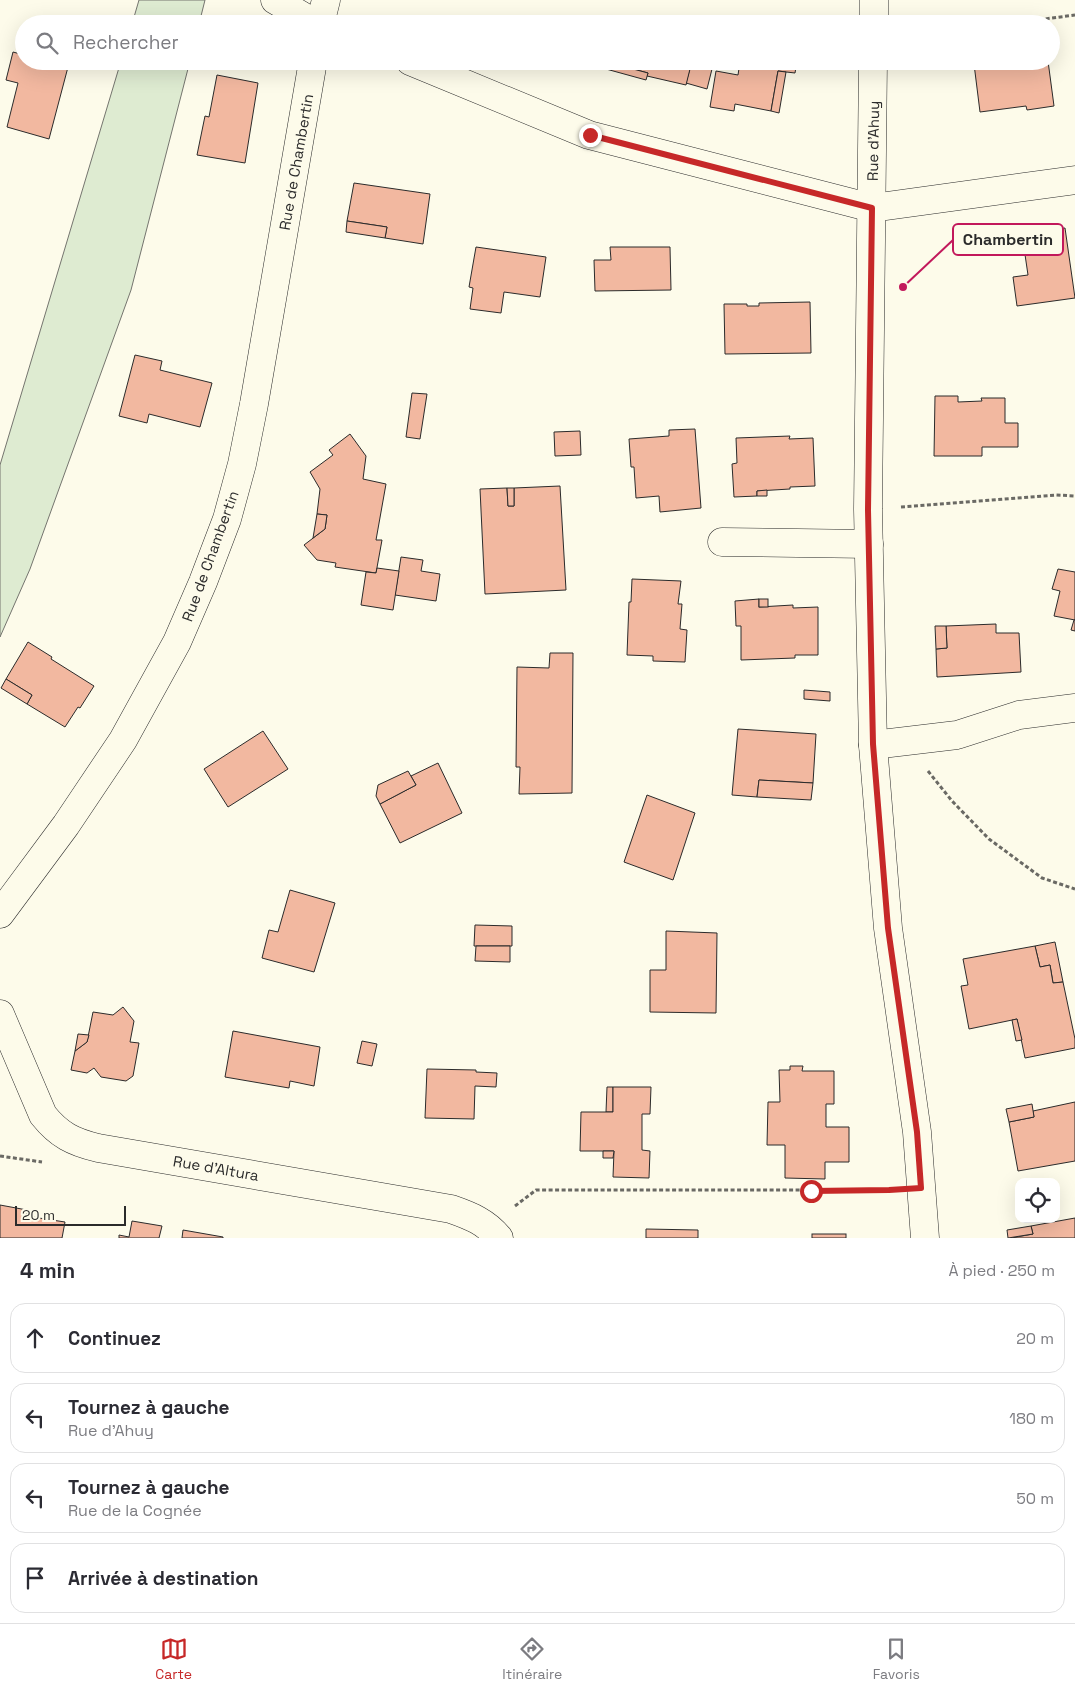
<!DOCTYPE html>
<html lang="fr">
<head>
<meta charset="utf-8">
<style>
  :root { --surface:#fff; --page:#f7f7f7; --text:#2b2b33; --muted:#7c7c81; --line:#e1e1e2; --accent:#c62828 }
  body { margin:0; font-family:"Space Grotesk",sans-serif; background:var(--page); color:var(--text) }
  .controls { position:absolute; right:15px; bottom:15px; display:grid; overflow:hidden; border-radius:10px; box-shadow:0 5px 20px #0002 }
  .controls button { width:45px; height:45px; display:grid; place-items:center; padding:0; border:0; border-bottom:1px solid var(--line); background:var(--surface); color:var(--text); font:25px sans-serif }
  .scale { position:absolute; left:15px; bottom:12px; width:111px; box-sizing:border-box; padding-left:5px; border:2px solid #2b2b2b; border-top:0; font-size:14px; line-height:18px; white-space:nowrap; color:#2b2b2b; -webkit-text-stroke:4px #fdfbea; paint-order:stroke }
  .stop { position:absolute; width:15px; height:15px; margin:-11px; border:4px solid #c62828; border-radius:50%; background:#fff }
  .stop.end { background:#c62828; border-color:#fff; box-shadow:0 1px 5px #0008 }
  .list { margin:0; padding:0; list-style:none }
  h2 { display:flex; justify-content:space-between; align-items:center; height:65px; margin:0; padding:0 20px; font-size:21px }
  h2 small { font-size:16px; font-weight:400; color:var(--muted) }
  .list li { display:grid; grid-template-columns:32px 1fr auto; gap:15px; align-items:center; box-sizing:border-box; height:70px; margin:0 10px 10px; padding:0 10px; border:1px solid var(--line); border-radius:15px }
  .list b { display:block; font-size:19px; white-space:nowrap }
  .list p { margin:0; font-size:16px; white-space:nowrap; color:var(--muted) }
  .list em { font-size:16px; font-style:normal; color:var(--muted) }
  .icon { flex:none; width:28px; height:28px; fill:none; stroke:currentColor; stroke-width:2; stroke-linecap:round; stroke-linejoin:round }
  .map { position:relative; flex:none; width:1075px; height:1238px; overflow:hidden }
  .search { position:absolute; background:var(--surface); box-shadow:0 5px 20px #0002; left:15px; right:15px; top:15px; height:55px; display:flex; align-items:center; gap:12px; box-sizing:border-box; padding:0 18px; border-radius:28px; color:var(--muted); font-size:19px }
  .sheet { height:385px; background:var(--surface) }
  nav { display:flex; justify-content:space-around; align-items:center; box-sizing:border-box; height:70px; border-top:1px solid var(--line); background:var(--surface); font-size:14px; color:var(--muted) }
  nav a { display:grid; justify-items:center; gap:2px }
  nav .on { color:var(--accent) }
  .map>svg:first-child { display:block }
  .green { fill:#deebd1; stroke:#74746e }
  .building { fill:#f2b8a0; stroke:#2b2b2b }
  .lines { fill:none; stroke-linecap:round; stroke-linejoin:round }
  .minor-casing { stroke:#2b2b2b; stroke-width:29 }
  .path { stroke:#6a6964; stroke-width:3; stroke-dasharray:4 2.5; stroke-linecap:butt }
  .minor { stroke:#fdfbea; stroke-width:28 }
  .route { stroke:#c62828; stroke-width:6 }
  .labels { text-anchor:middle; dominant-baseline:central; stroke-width:4; stroke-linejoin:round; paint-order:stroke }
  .street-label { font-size:15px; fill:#2b2b2b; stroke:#fdfbea }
  .leader { fill:none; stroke:#c2185b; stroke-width:2 }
  .callout-dot { fill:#c2185b; stroke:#fdfbea; stroke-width:2 }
  .callout { fill:#fdfbea; stroke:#c2185b; stroke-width:2 }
  .callout-label { font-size:16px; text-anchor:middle; font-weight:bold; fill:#2b2b2b }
</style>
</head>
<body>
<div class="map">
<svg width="1075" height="1238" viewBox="0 0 1075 1238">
  <rect width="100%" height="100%" fill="#fdfbea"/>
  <g class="green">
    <polygon points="139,0 205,0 199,24 132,24"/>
    <polygon points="121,61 190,61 131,290 30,569 0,637 0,465"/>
  </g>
  <g class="building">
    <polygon points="619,18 639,24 617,24"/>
    <polygon points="13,52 24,55 24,61 49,61 68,67 49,139 7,127 18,83 6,80"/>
    <polygon points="692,61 714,61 707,89 686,83"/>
    <polygon points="692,61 686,85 647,76 648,73 607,62"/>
    <polygon points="748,61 797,61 795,73 778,71 771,111 735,104 734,111 710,107 716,71 738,75 740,62 748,63"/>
    <polygon points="1002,61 1048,61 1054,106 1027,110 1026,106 980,112 974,64"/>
    <polygon points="607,62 648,73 646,80 606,69"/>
    <polygon points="778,71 786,72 779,113 771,111"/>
    <polygon points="217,75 258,83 245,163 197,155 205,116 209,117"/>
    <polygon points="354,183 430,194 423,244 385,238 387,227 347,221"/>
    <polygon points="347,221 387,227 385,238 346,232"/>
    <polygon points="1065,228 1075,298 1017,306 1013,277 1028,275 1022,234"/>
    <polygon points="476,247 546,257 540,297 504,292 501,313 470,309 473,288 469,287"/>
    <polygon points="610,247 670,247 671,290 595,291 594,260 611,260"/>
    <polygon points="810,302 811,353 725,354 724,304 747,304 747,306 759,306 759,303"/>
    <polygon points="135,355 162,361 160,370 212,383 200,427 149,414 147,423 119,416"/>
    <polygon points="412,393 427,394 420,439 406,437"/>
    <polygon points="935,396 958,396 958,402 982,401 981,398 1005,398 1005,423 1018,423 1018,447 982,447 982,456 934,456"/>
    <polygon points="695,429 701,508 660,512 659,496 636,498 634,467 631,467 629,439 669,436 669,430"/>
    <polygon points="580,431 581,455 555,456 554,432"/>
    <polygon points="350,434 366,456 363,479 386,484 376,540 382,540 376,573 335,567 336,563 317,560 304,545 325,529 327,515 317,514 320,489 310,472 333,455 329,450"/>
    <polygon points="790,436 789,439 813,438 815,486 790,487 790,489 757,491 757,496 734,497 732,464 737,463 736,438"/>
    <polygon points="560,486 566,590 485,594 480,489 507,488 508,506 514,506 514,488"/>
    <polygon points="507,488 514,488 514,506 508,506"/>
    <polygon points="767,490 767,496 757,496 757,491"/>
    <polygon points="317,514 327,515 325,529 313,538"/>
    <polygon points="401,557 423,560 421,571 440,574 436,601 395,595"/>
    <polygon points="377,568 399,571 393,610 361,605 366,572 376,573"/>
    <polygon points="1058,569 1075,572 1075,620 1054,616 1060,591 1052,589"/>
    <polygon points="632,579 681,581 678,604 682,604 680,629 687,630 685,662 653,661 653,656 627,655 629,602 631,602"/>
    <polygon points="759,599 759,607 793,605 793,608 818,607 818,655 795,655 795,658 741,660 741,626 736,626 735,601"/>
    <rect x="759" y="599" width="9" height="8"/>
    <polygon points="1074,620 1075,620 1075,631 1071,630"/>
    <polygon points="996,624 996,633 1019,633 1021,672 937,677 936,649 947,648 946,626"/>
    <polygon points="935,626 946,626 947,648 936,649"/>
    <polygon points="28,642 52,657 51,659 94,686 80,708 78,707 65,727 27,704 32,695 6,679"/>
    <polygon points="550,653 573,653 572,793 519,794 520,767 516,767 517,667 549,668"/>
    <polygon points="6,679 32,695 27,704 1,688"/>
    <polygon points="804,690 830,692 830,701 804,699"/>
    <polygon points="738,729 816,734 813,783 759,780 757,797 732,795"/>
    <polygon points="263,731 288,769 228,807 204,769"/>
    <polygon points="438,763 462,813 400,843 380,804 416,785 411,776"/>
    <polygon points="408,771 416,785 380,804 376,796 378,785"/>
    <polygon points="759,780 813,783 811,800 757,797"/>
    <polygon points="647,795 695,813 673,880 624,862"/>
    <polygon points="290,890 335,903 314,972 262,958 269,930 278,932"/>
    <polygon points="475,925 512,926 512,946 474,946"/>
    <polygon points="666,931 717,933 716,1013 650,1012 650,970 666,970"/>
    <polygon points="1055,942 1063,982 1053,983 1050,965 1040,967 1035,946"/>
    <polygon points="476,946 510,946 510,962 475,961"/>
    <polygon points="1035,946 1040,967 1050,965 1053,983 1063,982 1075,1039 1075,1048 1025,1058 1017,1019 969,1029 961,986 968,985 963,959"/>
    <polygon points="123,1007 134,1021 130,1042 139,1043 133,1076 126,1081 101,1077 94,1068 87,1073 71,1070 75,1051 87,1042 93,1012 113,1015"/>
    <polygon points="1017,1019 1022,1040 1016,1041 1012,1020"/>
    <polygon points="233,1031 320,1047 314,1086 290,1081 289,1088 225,1077"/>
    <polygon points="78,1034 89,1035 87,1042 75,1051"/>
    <polygon points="362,1041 377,1044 372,1066 357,1063"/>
    <polygon points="790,1066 803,1066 802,1071 834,1071 834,1104 826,1104 826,1127 849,1127 849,1162 825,1162 825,1179 785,1178 785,1145 767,1145 768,1102 780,1102 779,1070 790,1070"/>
    <polygon points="427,1069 476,1070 476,1072 497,1073 496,1087 475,1086 474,1119 425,1118"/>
    <polygon points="607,1087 613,1087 613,1112 606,1112"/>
    <polygon points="613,1087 651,1087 650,1114 642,1114 642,1150 650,1151 649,1178 613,1177 614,1151 580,1151 581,1112 613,1112"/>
    <polygon points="1075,1102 1075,1161 1018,1171 1009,1122 1034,1117 1033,1111"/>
    <polygon points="1032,1104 1034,1117 1009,1122 1006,1109"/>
    <polygon points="603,1151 614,1151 613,1158 603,1158"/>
    <polygon points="0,1205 27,1210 26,1216 65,1222 62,1238 0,1238"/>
    <polygon points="1075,1218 1075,1238 1011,1238 1033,1234 1031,1226"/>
    <polygon points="132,1221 162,1226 159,1238 119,1238 119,1235 129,1237"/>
    <polygon points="1031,1226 1033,1234 1008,1238 1007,1230"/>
    <polygon points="646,1229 698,1230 698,1238 646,1238"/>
    <polygon points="183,1230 223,1237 223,1238 182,1238"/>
    <rect x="812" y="1234" width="34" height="4"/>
  </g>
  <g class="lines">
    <defs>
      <g id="minor">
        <polyline points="275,0 316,24"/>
        <polyline points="320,24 326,0"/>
        <polyline points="874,24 874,0"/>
        <polyline points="410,61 589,135 872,208 1075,180"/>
        <polyline points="873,61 868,509 873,745 888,928 917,1132 925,1238"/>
        <polyline points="722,542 869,544"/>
        <polyline points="873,745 957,735 1019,715 1075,708"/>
        <polyline points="0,914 66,825 123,740 177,642 203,582 227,519 242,464 254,404 313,61"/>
        <path d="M0 1014 43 1115C59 1135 73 1142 98 1148L451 1209C471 1216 486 1222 499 1238"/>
      </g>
    </defs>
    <use href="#minor" class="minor-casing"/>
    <g class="path">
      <polyline points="1007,24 1075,15"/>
      <polyline points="901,507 1056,495 1075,496"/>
      <polyline points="928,771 952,801 989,839 1042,878 1075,889"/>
      <polyline points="0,1156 42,1162"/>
      <polyline points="515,1206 536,1190 888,1190"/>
    </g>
    <use href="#minor" class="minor"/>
  </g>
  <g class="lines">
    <polyline class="route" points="590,135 872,208 868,510 873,744 888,928 917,1132 921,1188 889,1190 811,1191"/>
  </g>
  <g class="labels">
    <g class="street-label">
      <text transform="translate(873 141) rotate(-89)">Rue d'Ahuy</text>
      <text transform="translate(296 162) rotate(-80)">Rue de Chambertin</text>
      <text transform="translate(210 556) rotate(-70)">Rue de Chambertin</text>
      <text transform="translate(216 1168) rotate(10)">Rue d'Altura</text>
    </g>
  </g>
  <path class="leader" d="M903 287L953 240"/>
  <circle class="callout-dot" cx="903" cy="287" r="5"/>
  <rect class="callout" x="953" y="224" width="110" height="31" rx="5"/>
  <g class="callout-label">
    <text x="1008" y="245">Chambertin</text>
  </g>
</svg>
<div class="controls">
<button><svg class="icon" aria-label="locate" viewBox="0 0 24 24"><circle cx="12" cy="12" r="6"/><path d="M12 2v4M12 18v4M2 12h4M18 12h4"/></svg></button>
</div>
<div class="scale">20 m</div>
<div class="stop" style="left:811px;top:1191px"></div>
<div class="stop end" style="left:590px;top:135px"></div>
<div class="search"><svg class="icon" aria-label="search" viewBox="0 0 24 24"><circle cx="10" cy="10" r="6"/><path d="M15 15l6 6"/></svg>Rechercher</div>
</div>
<section class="sheet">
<h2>4 min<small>À pied · 250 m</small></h2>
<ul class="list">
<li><svg class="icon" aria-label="ahead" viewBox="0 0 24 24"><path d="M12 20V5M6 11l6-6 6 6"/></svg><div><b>Continuez</b></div><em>20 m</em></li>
<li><svg class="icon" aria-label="left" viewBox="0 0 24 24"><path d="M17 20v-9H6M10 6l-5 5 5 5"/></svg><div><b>Tournez à gauche</b><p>Rue d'Ahuy</p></div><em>180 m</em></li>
<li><svg class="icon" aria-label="left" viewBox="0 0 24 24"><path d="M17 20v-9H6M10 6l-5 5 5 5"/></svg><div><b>Tournez à gauche</b><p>Rue de la Cognée</p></div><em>50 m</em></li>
<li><svg class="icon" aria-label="arrive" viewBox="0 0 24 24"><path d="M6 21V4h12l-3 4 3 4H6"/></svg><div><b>Arrivée à destination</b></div></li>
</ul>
</section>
<nav>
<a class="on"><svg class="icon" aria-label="map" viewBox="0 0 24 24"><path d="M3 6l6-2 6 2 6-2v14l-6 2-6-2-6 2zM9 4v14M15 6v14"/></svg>Carte</a>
<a><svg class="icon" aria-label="directions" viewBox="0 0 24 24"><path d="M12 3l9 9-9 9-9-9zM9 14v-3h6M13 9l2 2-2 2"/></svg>Itinéraire</a>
<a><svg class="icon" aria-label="saved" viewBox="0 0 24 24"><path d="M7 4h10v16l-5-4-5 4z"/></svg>Favoris</a>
</nav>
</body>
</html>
